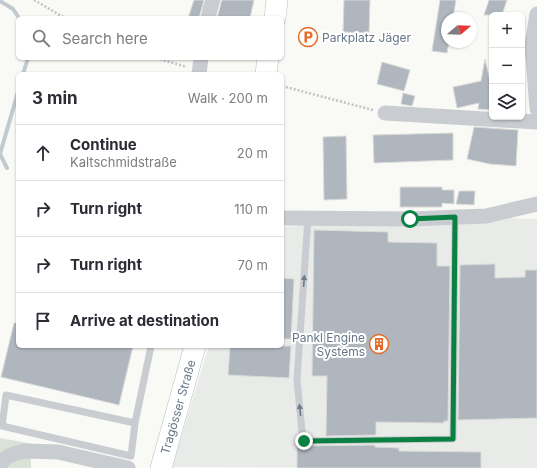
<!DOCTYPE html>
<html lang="en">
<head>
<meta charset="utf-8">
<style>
  :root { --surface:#fff; --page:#f7f7f7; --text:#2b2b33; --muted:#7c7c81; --line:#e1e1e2 }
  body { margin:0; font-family:Inter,sans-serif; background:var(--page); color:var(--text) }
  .controls { position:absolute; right:12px; top:12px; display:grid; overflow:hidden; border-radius:6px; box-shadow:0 1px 3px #0004 }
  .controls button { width:36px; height:36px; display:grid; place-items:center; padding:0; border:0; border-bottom:1px solid var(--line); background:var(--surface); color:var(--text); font:20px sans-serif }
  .compass { position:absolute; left:441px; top:12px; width:36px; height:36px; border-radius:50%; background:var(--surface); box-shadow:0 1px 3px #0004; rotate:71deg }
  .stop { position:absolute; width:12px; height:12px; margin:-9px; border:3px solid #0b8043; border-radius:50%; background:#fff }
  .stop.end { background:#0b8043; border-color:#fff; box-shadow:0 1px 4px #0008 }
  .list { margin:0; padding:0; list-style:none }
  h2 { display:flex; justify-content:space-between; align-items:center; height:52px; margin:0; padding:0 16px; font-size:17px }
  h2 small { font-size:13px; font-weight:400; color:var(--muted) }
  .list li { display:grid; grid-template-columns:26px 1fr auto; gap:12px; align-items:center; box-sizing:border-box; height:56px; padding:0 16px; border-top:1px solid var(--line) }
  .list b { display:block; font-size:15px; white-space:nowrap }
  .list p { margin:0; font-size:13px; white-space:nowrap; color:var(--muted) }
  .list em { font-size:13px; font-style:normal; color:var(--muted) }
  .icon { flex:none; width:22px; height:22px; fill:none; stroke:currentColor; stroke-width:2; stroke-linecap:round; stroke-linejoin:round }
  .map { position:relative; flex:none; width:537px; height:468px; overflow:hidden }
  .search { position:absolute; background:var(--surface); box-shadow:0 1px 3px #0004; left:16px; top:16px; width:268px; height:44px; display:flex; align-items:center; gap:10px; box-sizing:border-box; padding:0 14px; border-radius:6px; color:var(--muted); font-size:15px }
  .panel { position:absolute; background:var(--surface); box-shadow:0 1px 3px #0004; left:16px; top:72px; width:268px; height:276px; border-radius:6px }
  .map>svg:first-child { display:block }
  .built { fill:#e9ebe9 }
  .green { fill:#dae1d7 }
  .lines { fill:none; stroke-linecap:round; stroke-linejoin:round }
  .stream { stroke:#c1cacf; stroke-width:4 }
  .building { fill:#afb6bd; stroke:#dadbd9 }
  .secondary-casing { stroke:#bbbfc4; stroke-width:22 }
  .path { stroke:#c0c3c5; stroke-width:2.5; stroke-dasharray:2 2; stroke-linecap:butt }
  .service { stroke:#c9ccd0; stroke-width:7 }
  .minor { stroke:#c9ccd0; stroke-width:15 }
  .secondary { stroke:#fff; stroke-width:21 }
  .oneway { fill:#6c7a8c }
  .route { stroke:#0b8043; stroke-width:5 }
  .labels { text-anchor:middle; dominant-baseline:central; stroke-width:4; stroke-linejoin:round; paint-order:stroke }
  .poi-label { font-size:12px; fill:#677688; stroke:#fff; text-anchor:start }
  .street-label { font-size:12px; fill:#677688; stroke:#fff }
</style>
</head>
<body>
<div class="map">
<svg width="537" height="468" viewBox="0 0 537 468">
  <rect width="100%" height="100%" fill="#f9f9f6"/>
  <polygon class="built" points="509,218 537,219 537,468 172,467 209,346 282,346 282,227 314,225 478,223"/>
  <polygon class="green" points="0,438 33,444 31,455 31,468 0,468"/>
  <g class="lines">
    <g class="stream">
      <polyline points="0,1 13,9 19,18"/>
      <polyline points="23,74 28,58"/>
      <polyline points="7,168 0,154 18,92"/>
    </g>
  </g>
  <g class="building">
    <polygon points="194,0 204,0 199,18 188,18"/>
    <polygon points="222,0 254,0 250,18 217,18"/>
    <polygon points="344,0 370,0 369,33 343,32"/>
    <polygon points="440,0 456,0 453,18 447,18 447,42 449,42 447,53 432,51"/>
    <polygon points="489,0 507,0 502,15 484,15"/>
    <polygon points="485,59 492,90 492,110 478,109 479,103 457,108 453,87 481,81"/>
    <polygon points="382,62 410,70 404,91 377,84"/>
    <polygon points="403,93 415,96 412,106 401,104"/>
    <polygon points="474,127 518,130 516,166 490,164 467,159"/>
    <polygon points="453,133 453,160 374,163 373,135"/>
    <polygon points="346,136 347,199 324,200 323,137"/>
    <polygon points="400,187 442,187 442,190 454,190 454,204 442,203 442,207 400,207"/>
    <polygon points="459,191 475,191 474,205 456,204"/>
    <polygon points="314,230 388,232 388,242 437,243 437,266 450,266 448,421 444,421 444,423 376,422 376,435 326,436 327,376 312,376"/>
    <polygon points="495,264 495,278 525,277 525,270 537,270 537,418 458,420 460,265"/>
    <polygon points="282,278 294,279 291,339 282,339"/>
    <polygon points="14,323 18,323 18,346 133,346 119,405 1,377"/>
    <polygon points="230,346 291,346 289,378 228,375"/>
    <polygon points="375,445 375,447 399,448 399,451 481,452 481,468 297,468 297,446"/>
  </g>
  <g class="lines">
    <defs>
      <g id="secondary">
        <polyline points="275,18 277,0"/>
        <polyline points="266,74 268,58"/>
        <polyline points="161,468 195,346"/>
      </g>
    </defs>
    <use href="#secondary" class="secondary-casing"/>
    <g class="path">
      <polyline points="34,0 65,18"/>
      <polyline points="156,58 187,67"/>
      <polyline points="282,86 373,110"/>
    </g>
    <g class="service">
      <polyline points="308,218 297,380 303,441 453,439 455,217"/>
      <polyline points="135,423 6,395 2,426 131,456 135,423 151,346"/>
    </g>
    <g class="minor">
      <polyline points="537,14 532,45 537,109"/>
      <polyline points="208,18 211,6 213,0"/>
      <polyline points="199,74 201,58"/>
      <polyline points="385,113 537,122"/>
      <polyline points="282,218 410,219 486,216 537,204"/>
      <polyline points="0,464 7,457 16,453 25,451 58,452 128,468"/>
    </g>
    <use href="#secondary" class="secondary"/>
  </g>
  <defs><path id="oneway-solid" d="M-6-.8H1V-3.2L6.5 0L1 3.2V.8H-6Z"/></defs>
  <g class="oneway">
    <use href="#oneway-solid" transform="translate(304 281) rotate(-86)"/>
    <use href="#oneway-solid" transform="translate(300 410) rotate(-96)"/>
  </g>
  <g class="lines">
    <polyline class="route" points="304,441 453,439 455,217 410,219"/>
  </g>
  <defs>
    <symbol id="parking-ring" viewBox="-11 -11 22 22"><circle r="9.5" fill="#fff" stroke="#e66b29" stroke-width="1.5"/><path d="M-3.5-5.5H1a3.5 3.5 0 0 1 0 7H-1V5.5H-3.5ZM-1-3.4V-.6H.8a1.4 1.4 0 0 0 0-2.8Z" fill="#e66b29"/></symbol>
    <symbol id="building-ring" viewBox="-11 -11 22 22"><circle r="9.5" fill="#fff" stroke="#e66b29" stroke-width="1.5"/><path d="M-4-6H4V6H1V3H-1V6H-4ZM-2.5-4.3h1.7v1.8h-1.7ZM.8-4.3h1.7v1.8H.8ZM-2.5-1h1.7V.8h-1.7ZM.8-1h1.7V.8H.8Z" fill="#e66b29"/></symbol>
  </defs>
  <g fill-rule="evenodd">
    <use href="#parking-ring" x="297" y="26" width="22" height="22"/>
    <use href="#building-ring" x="368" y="333" width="22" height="22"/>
  </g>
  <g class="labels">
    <g class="poi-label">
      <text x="322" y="37">Parkplatz Jäger</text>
      <text x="365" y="337" text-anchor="end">Pankl Engine<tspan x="365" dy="14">Systems</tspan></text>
    </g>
    <g class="street-label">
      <text transform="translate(178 407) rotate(-74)">Tragösser Straße</text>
    </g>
  </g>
</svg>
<div class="controls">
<button>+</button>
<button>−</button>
<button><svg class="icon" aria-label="layers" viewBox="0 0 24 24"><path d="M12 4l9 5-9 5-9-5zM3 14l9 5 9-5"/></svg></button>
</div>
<svg class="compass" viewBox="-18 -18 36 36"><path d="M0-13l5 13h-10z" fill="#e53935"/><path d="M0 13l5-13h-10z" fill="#7c7c81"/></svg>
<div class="stop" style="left:410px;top:219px"></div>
<div class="stop end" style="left:304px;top:441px"></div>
<div class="search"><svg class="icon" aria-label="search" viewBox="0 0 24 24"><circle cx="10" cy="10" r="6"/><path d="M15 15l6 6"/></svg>Search here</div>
<section class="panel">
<h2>3 min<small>Walk · 200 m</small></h2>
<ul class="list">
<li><svg class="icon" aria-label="ahead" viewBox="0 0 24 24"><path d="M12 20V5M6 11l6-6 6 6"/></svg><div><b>Continue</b><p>Kaltschmidstraße</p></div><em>20 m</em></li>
<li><svg class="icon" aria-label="right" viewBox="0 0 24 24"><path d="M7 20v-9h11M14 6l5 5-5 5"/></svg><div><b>Turn right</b></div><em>110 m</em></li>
<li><svg class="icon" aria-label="right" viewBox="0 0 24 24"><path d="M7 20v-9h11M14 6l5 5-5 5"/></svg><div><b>Turn right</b></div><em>70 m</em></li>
<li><svg class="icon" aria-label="arrive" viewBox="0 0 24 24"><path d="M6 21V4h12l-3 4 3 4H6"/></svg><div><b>Arrive at destination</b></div></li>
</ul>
</section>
</div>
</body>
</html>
